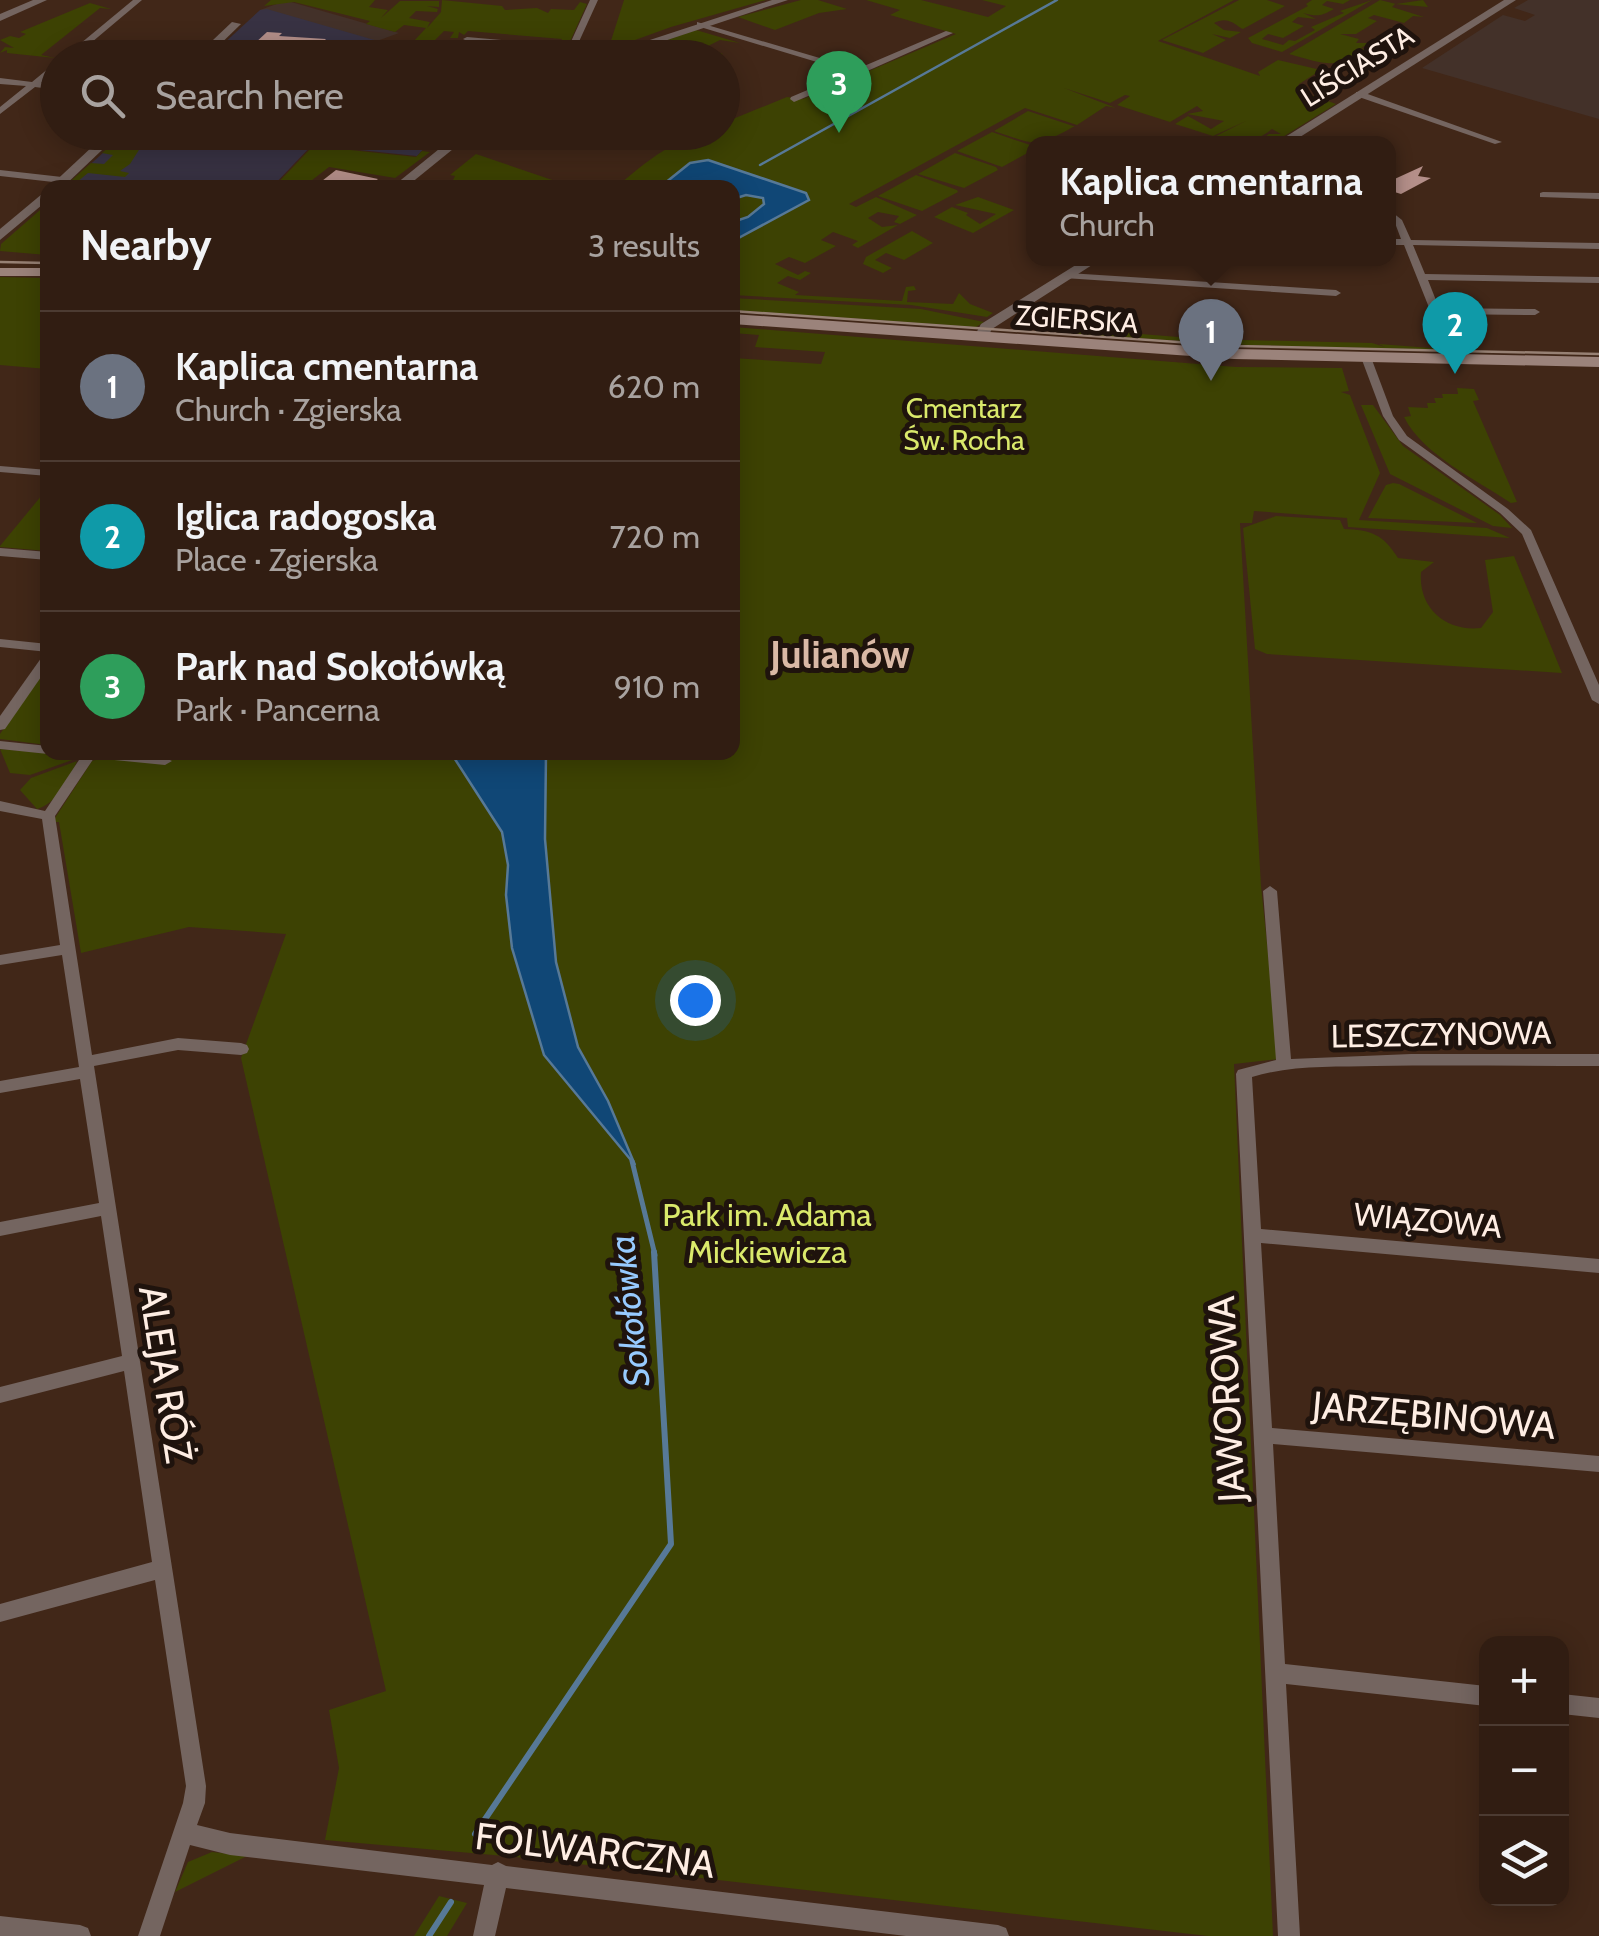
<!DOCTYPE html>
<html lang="en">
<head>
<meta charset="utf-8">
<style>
  :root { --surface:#311d12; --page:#39261b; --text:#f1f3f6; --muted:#a8a29f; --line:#4c3b32; --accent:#9eb4fd }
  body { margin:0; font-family:Cabin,sans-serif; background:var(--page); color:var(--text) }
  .controls { position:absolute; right:30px; bottom:30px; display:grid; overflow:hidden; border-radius:20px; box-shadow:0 5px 25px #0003 }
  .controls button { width:90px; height:90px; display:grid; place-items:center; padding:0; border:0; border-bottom:2px solid var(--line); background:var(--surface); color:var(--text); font:50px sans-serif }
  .you { position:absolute; left:695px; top:1000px; width:35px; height:35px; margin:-25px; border:8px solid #fff; border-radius:50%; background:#1a73e8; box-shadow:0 0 0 15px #1a73e833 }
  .badge { display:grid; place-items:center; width:65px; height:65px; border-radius:50%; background:var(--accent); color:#fff; font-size:32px; font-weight:700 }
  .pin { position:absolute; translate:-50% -82px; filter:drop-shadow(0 2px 5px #0008) }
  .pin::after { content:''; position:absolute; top:52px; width:35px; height:30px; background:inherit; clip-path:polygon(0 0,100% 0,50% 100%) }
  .popup { position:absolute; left:1026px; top:136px; width:370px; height:130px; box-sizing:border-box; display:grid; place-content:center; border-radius:20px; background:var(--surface); filter:drop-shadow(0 2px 8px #0005); font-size:32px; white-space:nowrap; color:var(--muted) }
  .popup b { font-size:38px; color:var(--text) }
  .popup::after { content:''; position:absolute; left:50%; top:100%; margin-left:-20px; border:20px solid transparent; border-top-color:var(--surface) }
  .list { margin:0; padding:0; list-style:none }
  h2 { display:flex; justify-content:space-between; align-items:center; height:130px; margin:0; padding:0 40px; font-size:42px }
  h2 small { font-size:32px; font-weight:400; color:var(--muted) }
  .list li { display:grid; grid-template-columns:65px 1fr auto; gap:30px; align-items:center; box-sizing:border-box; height:150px; padding:0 40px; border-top:2px solid var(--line) }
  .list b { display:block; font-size:38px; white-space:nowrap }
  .list p { margin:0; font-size:32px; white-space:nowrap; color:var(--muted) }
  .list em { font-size:32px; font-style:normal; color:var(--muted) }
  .icon { flex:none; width:55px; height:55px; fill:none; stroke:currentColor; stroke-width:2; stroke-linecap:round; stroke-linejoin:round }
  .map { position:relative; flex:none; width:1599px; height:1936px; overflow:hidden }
  .search { position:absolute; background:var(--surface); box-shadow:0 5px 25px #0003; left:40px; top:40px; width:700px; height:110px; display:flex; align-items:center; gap:25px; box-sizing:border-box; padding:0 35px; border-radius:55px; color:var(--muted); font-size:38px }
  .panel { position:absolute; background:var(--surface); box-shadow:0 5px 25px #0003; left:40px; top:180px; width:700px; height:580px; border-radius:20px }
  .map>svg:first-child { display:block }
  .industrial { fill:#433129 }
  .medical { fill:#383243 }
  .green { fill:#3d4203 }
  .water { fill:#104776; stroke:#577997; stroke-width:2.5 }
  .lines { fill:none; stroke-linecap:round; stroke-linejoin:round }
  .stream-far2 { stroke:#577997; stroke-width:2.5 }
  .stream-far1 { stroke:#577997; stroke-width:5 }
  .stream { stroke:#577997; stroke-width:6 }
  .building { fill:#b48f89 }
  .minor { fill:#746560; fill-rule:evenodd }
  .tertiary { fill:#746560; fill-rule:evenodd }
  .secondary { fill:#9b837b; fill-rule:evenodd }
  .tram { stroke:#978174; stroke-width:2.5 }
  .labels { text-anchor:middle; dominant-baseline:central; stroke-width:10; stroke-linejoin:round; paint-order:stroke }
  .far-street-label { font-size:28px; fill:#feede3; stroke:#1f130d }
  .far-park-label { font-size:28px; fill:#dae96b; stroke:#1f130d }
  .street-label { font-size:32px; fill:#feede3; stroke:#1f130d }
  .park-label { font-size:32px; fill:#dae96b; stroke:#1f130d }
  .water-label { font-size:35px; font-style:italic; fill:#97cafe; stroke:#1f130d }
  .quarter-label { font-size:38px; font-weight:bold; fill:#dab9a6; stroke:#1f130d }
  .near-street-label { font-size:38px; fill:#feede3; stroke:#1f130d }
</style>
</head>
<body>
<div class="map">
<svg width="1599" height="1936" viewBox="0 0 1599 1936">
  <rect width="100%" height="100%" fill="#412718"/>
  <g class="industrial">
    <polygon points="1528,0 1599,0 1599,119 1422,68 1503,15 1525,21 1535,15 1514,8"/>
    <polygon points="285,1 291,2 399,33 377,41 260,10"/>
  </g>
  <g class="medical">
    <polygon points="267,9 430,56 208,58 260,10"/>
    <polygon points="379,132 377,136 427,145 417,156 312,145 272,187 64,188 124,134"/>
  </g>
  <g class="green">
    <polygon points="271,0 375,0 369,7 388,10 381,18 400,1 439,1 439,7 427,6 438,9 437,12 416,11 409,18 430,22 427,28 441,12 442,0 502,6 505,10 537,8 548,13 551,9 574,10 580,2 587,4 568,46 530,43 560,43 562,39 468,31 464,35 459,32 458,38 450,38 454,32 444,31 432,43 413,42 426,28 404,25 395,32 366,24 370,21 294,2 264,6"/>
    <polygon points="624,0 766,0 671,27 588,57 577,57 582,44 588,45 587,49 609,47"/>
    <polygon points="801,0 818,0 847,9 819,13 775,30 738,17"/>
    <path d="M866 0H921L988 17 1006 6 982 0H1234L1158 41 1260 76 1258 72 1278 60 1321 70 1299 84 1297 90 1336 104 1273 143H1256L1269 134H1281L1272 129C1251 145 1241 144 1216 136L1246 121 1213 136 1175 124 1188 116 1211 129 1224 121 1187 114 1203 111 1197 106 1170 122 1117 105 1130 96 1125 95 1110 103 1064 88 1116 108 1106 106 1077 125 1025 108 849 204 856 207 876 197 917 215 900 224 894 222 899 216 878 212 868 218 882 227 898 225 858 248 852 245 858 241 833 232 821 240 836 246 805 263 789 257 775 264 798 275 805 271 811 273 800 280 788 276 777 283 799 292 795 295 902 301 906 287 914 286 916 290 908 291 907 302 953 304 959 293 970 304 993 313 987 317 911 305 733 295 732 188H615C647 161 679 133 722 132L723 123 787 97 803 99 956 34 890 15 900 10Z"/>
    <path d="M1239 0H1267L1285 6 1243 29C1237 27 1229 15 1214 23L1224 30 1241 32 1230 38 1212 34 1226 40 1203 53 1162 40Z"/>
    <path d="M1312 0H1350L1343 4 1327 1 1322 5 1334 9C1321 16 1318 17 1303 13L1316 19 1298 17 1292 22 1304 26 1283 38 1268 34 1262 39 1283 45 1289 40 1295 41 1315 30 1311 27 1344 13 1340 11 1372 0 1282 52 1252 43 1248 38 1308 6 1306 4Z"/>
    <path d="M1380 0 1396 4 1423 0 1428 7 1395 4 1392 7 1424 17 1413 16 1404 23 1374 15 1368 18 1377 21 1356 34H1340L1359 39 1356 43H1369L1361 48 1366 50C1334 69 1328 65 1289 54Z"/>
    <polygon points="90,3 111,9 100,8 41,55 55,58 7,53 7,50 0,53 5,47 14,48 0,40 10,36 19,38 26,34 20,32"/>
    <path d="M696 30 740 43 720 40 706 47 723 54C701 65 668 56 646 47Z"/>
    <path d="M1028 111 1073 126H1075C1035 148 1036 145 994 131Z"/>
    <polygon points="992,132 1033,146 1033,150 1002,167 957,151"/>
    <polygon points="115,142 144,142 130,164 120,171 129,173 125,177 88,173 71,187 64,187 91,163 104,164 113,155 102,153"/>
    <polygon points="313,146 416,157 422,151 430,152 395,178 329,167 303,187 274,187"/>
    <polygon points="955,153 996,167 998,170 964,188 918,174"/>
    <polygon points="476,154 567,185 576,187 491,187 453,180 455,176 450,175"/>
    <polygon points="916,175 957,190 958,192 922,211 878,196"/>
    <polygon points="978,197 1014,210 973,233 934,217 952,207 968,213 966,215 980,224 996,214 955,205"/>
    <polygon points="47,204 47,229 42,234 47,236 47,255 0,251 1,244"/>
    <polygon points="912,231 933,243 904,260 886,253 875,260 892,268 883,273 863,264 866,257"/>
    <polygon points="0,277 47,278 47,369 0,365"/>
    <polygon points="732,298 921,309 984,322 976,327 733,310"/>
    <polygon points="733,327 1236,367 1342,368 1349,391 1341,392 1350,395 1380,473 1359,520 1487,528 1510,538 1348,527 1347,518 1254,511 1252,523 1240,523 1261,886 1279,1059 1234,1064 1273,1936 1208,1936 526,1858 325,1840 339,1768 329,1710 386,1691 241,1058 286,934 189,927 81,953 59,822 55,822 55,818 92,761 105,757 163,763 170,752 732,752 733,358 821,364 825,352 755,347 759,335 733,333"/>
    <polygon points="1054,327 1203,339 1372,343 1385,347 1379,344 1457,350 1247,345 1074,334 1053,330"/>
    <path d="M1457 388 1474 389 1479 400 1473 401 1517 502 1511 503C1477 480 1423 455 1404 417L1411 416 1408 407 1428 408 1427 403H1436L1434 398H1443L1442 394H1458Z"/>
    <polygon points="1361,405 1373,405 1403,446 1500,515 1512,528 1493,526 1390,474"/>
    <polygon points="1393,483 1399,484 1477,523 1368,518 1386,485"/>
    <polygon points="47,489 47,551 0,547 0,546"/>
    <path d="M1276 516 1340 520 1344 529C1371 530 1383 534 1398 558L1434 562 1421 572C1418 608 1446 632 1481 628L1493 612 1485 560 1514 556 1562 673 1267 654 1255 649 1243 528Z"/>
    <polygon points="47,666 47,745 0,739 0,734"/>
    <polygon points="0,749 66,755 75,759 30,775 10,773"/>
    <path d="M77 761C70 779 56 804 37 809L20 790 31 778Z"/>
    <polygon points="212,1852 247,1856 175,1892 188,1862"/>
    <polygon points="439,1896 467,1903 447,1936 414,1936"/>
  </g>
  <g class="water">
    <polygon points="708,160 806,193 809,200 733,241 733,222 748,217 764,204 763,198 746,195 733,199 732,188 660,187 690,163"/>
    <polygon points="451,753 546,753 545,839 556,962 578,1047 608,1101 635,1165 544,1055 512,948 506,895 508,865 502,832"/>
  </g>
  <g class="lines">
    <polyline class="stream-far2" points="760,165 1057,0"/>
    <polyline class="stream-far1" points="632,1161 655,1255"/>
    <g class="stream">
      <polyline points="475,1834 671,1544 654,1252"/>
      <polyline points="429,1936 451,1902"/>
    </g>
  </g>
  <g class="building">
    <polygon points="267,32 282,33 279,36 326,39 307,58 239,58"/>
    <polygon points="1423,166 1418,176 1431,178 1401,194 1388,190 1388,182"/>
    <polygon points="336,170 378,179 367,188 313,188"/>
  </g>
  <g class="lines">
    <g class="minor">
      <polygon points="133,0 142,0 73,58 63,58"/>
      <polygon points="590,0 598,0 572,57 566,57 567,51 467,41 463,39 467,37 569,46"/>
      <polygon points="697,22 857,69 946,31 953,33 865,72 865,75 858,75 794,102 790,99 791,97 850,72 697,26"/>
      <polygon points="55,63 58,63 58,70 41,83 58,84 58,90 35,87 0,114 0,107 26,86 0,84 0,78 32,82"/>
      <polygon points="1356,92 1362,92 1502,142 1495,144 1356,96"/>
      <polygon points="0,170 62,177 67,180 62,183 0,176"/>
      <polygon points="1543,192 1599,193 1599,199 1540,197 1540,193"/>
      <polygon points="1388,209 1402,220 1411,240 1599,243 1599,249 1413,245 1425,274 1599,277 1599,283 1428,280 1439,308 1535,309 1540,312 1535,315 1441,314 1453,343 1444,345 1404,245 1388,245 1388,239 1401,239 1395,223 1388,218"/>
      <polygon points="1068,273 1336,290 1341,293 1336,296 1064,278 1063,276"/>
      <polygon points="1367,357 1372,360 1393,416 1407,436 1508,509 1531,530 1599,685 1599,704 1592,700 1522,534 1500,513 1399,440 1383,416 1362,360"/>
      <polygon points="0,466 48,470 48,476 0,472"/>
      <polygon points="0,548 48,552 48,560 0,556"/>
      <polygon points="0,639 48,644 48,652 0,647"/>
      <polygon points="48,653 48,667 5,729 0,730 0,716 44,654"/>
      <polygon points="0,741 48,746 48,752 53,752 48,754 0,749"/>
      <path d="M70 752C96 752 150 747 172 761L165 765 94 758 55 816 92 1055 178 1038 241 1043 247 1045 249 1049 247 1053 241 1055 178 1050 94 1066 206 1786 205 1803 197 1825 230 1833 492 1865 498 1862 506 1866 998 1925 1006 1928 1009 1936H906L506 1888 495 1936H473L484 1885 230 1855 190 1845 160 1936H138L183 1803 186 1786 155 1580 0 1622V1604L152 1562 124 1371 0 1403V1387L122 1356 101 1216 0 1236V1222L99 1203 80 1079 0 1093V1081L79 1067 62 955 0 965V955L60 945 42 819 0 811V801L45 811 81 757Z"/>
      <path d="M1270 886 1277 891 1291 1059 1411 1054H1599V1066C1524 1066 1450 1065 1375 1066 1335 1067 1290 1065 1252 1077L1261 1229 1599 1259V1273L1261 1243 1272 1428 1599 1456V1472L1273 1444 1285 1664 1486 1686V1706L1286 1684 1300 1936H1278L1236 1074 1238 1070 1276 1060 1263 891Z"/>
      <polygon points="1562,1694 1599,1698 1599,1718 1562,1714"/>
      <polygon points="0,1916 80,1925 88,1928 91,1936 0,1936"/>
    </g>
    <g class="tertiary">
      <polygon points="33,0 47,0 0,21 0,14"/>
      <polygon points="772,0 788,0 613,58 595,58"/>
      <polygon points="1504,0 1516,0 1289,144 1274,144"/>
      <polygon points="232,22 241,24 206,58 194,58"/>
      <polygon points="108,132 121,132 62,188 48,188"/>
      <polygon points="460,132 474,132 405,188 391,188"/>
      <polygon points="48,189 48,200 0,240 0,229"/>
      <polygon points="1087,258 1103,258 992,329 986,340 976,340 974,337 981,324"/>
    </g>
    <g class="secondary">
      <rect x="0" y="268" width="48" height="8"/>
      <polygon points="732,314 1234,349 1599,357 1599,367 1234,359 732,324"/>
    </g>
    <g class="tram">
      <polyline points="0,262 48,263"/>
      <polyline points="732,311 1235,346 1599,354"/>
    </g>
  </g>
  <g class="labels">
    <g class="far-street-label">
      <text transform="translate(1357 66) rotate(-32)">LIŚCIASTA</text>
      <text transform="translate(1077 319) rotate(4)">ZGIERSKA</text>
    </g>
    <g class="far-park-label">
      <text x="964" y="408">Cmentarz<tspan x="964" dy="32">Św. Rocha</tspan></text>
    </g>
    <g class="street-label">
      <text transform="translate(1441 1034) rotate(-1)">LESZCZYNOWA</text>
      <text transform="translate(1428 1220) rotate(5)">WIĄZOWA</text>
    </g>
    <g class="park-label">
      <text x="767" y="1214">Park im. Adama<tspan x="767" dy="37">Mickiewicza</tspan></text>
    </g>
    <g class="water-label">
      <text transform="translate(629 1311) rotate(-96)">Sokołówka</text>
    </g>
    <g class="quarter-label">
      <text x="840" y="654">Julianów</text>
    </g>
    <g class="near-street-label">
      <text transform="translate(166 1374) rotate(81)">ALEJA RÓŻ</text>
      <text transform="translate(1226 1399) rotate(-93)">JAWOROWA</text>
      <text transform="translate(1434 1415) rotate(5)">JARZĘBINOWA</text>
      <text transform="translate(595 1850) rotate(7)">FOLWARCZNA</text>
    </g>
  </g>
</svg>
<div class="controls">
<button>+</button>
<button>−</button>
<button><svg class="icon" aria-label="layers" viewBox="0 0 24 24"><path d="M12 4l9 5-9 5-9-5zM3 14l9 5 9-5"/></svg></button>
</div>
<div class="you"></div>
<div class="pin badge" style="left:1211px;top:381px;background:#6b7280">1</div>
<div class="popup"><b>Kaplica cmentarna</b>Church</div>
<div class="pin badge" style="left:1455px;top:374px;background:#0f9aa8">2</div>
<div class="pin badge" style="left:839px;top:133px;background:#2e9e5b">3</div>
<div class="search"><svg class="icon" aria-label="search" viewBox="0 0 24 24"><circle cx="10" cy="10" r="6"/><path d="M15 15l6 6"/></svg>Search here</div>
<section class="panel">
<h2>Nearby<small>3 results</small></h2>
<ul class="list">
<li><span class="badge" style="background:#6b7280">1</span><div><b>Kaplica cmentarna</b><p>Church · Zgierska</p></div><em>620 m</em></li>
<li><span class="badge" style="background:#0f9aa8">2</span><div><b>Iglica radogoska</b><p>Place · Zgierska</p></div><em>720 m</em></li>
<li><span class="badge" style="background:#2e9e5b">3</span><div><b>Park nad Sokołówką</b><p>Park · Pancerna</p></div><em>910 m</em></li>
</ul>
</section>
</div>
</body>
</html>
